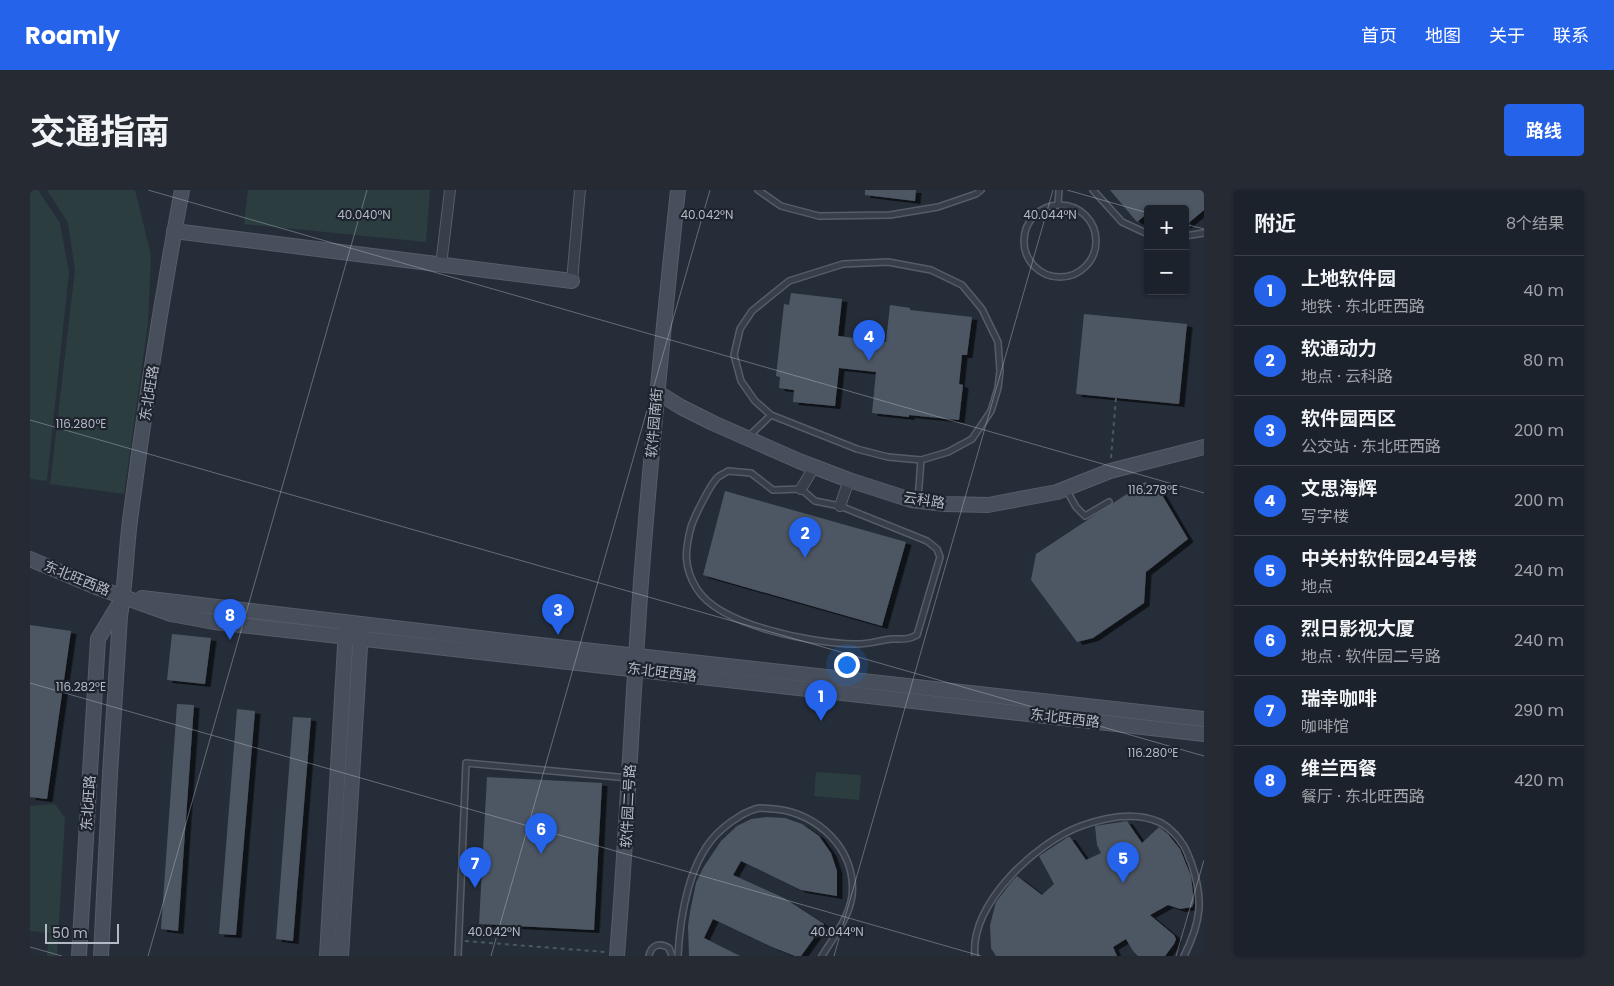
<!DOCTYPE html>
<html lang="zh">
<head>
<meta charset="utf-8">
<style>
  :root { --surface:#1c222b; --page:#252a33; --text:#f1f3f6; --muted:#a0a4a9; --line:#3a3f47; --accent:#2563eb }
  body { margin:0; font-family:Poppins,"Noto Sans SC",sans-serif; background:var(--page); color:var(--text) }
  .controls { position:absolute; right:15px; top:15px; display:grid; overflow:hidden; border-radius:5px; box-shadow:0 1px 4px #0004 }
  .controls button { width:45px; height:45px; display:grid; place-items:center; padding:0; border:0; border-bottom:1px solid var(--line); background:var(--surface); color:var(--text); font:25px sans-serif }
  .scale { position:absolute; left:15px; bottom:12px; width:74px; box-sizing:border-box; padding-left:5px; border:2px solid #b4bac5; border-top:0; font-size:14px; line-height:18px; white-space:nowrap; color:#b4bac5; -webkit-text-stroke:4px #1e242e; paint-order:stroke }
  .you { position:absolute; left:816px; top:474px; width:18px; height:18px; margin:-12px; border:4px solid #fff; border-radius:50%; background:#1a73e8; box-shadow:0 0 0 8px #1a73e833 }
  .badge { display:grid; place-items:center; width:32px; height:32px; border-radius:50%; background:var(--accent); color:#fff; font-size:16px; font-weight:700 }
  .pin { position:absolute; translate:-50% -41px; filter:drop-shadow(0 1px 2px #0008) }
  .pin::after { content:''; position:absolute; top:26px; width:18px; height:15px; background:inherit; clip-path:polygon(0 0,100% 0,50% 100%) }
  .list { margin:0; padding:0; list-style:none }
  h2 { display:flex; justify-content:space-between; align-items:center; height:65px; margin:0; padding:0 20px; font-size:21px }
  h2 small { font-size:16px; font-weight:400; color:var(--muted) }
  .list li { display:grid; grid-template-columns:32px 1fr auto; gap:15px; align-items:center; box-sizing:border-box; height:70px; padding:0 20px; border-top:1px solid var(--line) }
  .list b { display:block; font-size:19px; white-space:nowrap }
  .list p { margin:0; font-size:16px; white-space:nowrap; color:var(--muted) }
  .list em { font-size:16px; font-style:normal; color:var(--muted) }
  .map { position:relative; flex:none; width:1174px; height:766px; overflow:hidden; border-radius:5px }
  header { display:flex; align-items:center; gap:30px; box-sizing:border-box; height:70px; padding:0 25px; background:var(--accent); color:#fff }
  header strong { font-size:24px }
  nav { display:flex; gap:28px; margin-inline-start:auto; font-size:18px }
  .intro { display:flex; align-items:center; justify-content:space-between; box-sizing:border-box; height:120px; padding:0 30px }
  h1 { margin:0; font-size:35px }
  .button { padding:12px 22px; border-radius:5px; background:var(--accent); color:#fff; font-size:18px; font-weight:700 }
  main { display:flex; gap:30px; padding:0 30px }
  aside { flex:1; background:var(--surface); border-radius:5px; box-shadow:0 1px 4px #0004 }
  .map>svg:first-child { display:block }
  .green { fill:#2b3d3e }
  .building { fill:#4e5764; filter:url(#shadow) }
  .lines { fill:none; stroke-linecap:round; stroke-linejoin:round }
  .lane-casing { stroke:#575d67; stroke-width:8 }
  .street-casing { stroke:#575d67; stroke-width:12 }
  .secondary-casing { stroke:#575d67; stroke-width:16 }
  .path { stroke:#49585b; stroke-width:2; stroke-dasharray:4 4; stroke-linecap:butt }
  .lane { stroke:#393f4a; stroke-width:5 }
  .street { stroke:#393f4a; stroke-width:10 }
  .secondary { stroke:#474e5c; stroke-width:14 }
  .ticks { fill:none; stroke:#b4bac5; stroke-width:1; stroke-opacity:0.45 }
  .labels { text-anchor:middle; dominant-baseline:central; stroke-width:4.5; stroke-linejoin:round; paint-order:stroke }
  .street-label { font-size:14px; fill:#b4bac5; stroke:#1e242e }
  .ticks-label { font-size:12px; text-anchor:middle; fill:#b4bac5; stroke:#1e242e; stroke-width:4.5; stroke-linejoin:round; paint-order:stroke }
</style>
</head>
<body>
<header>
<strong>Roamly</strong>
<nav><a>首页</a><a>地图</a><a>关于</a><a>联系</a></nav>
</header>
<div class="intro"><h1>交通指南</h1><a class="button">路线</a></div>
<main>
<div class="map">
<svg width="1174" height="766" viewBox="0 0 1174 766">
  <defs>
    <filter id="shadow"><feDropShadow dx="5.5" dy="3" stdDeviation="0" flood-color="#0009"/></filter>
  </defs>
  <rect width="100%" height="100%" fill="#252d39"/>
  <g class="green">
    <polygon points="0,0 8,0 30,33 39,82 17,291 0,289"/>
    <polygon points="17,0 105,0 121,65 118,134 94,304 20,294 45,80 38,33"/>
    <polygon points="218,0 400,0 396,52 214,34"/>
    <polygon points="786,582 831,585 829,610 784,606"/>
    <polygon points="25,614 35,628 27,766 17,766 19,743 0,741 0,616"/>
  </g>
  <g class="building">
    <polygon points="835,0 886,0 885,11 835,5"/>
    <polygon points="1080,0 1174,0 1174,20 1155,36 1155,19 1118,19 1118,23 1107,32"/>
    <polygon points="761,103 812,109 808,146 856,152 860,115 880,118 880,120 942,127 937,165 932,165 929,194 933,195 929,230 879,225 879,227 842,223 846,182 809,178 805,216 763,212 764,200 749,198 750,187 746,186 754,114 759,115"/>
    <polygon points="1054,124 1157,134 1149,214 1046,204"/>
    <polygon points="1115,292 1128,298 1158,349 1116,382 1114,413 1063,448 1047,452 1001,390 1006,364"/>
    <polygon points="695,301 876,352 852,436 673,385"/>
    <polygon points="0,435 41,441 17,609 0,607"/>
    <polygon points="142,444 181,448 175,494 137,490"/>
    <polygon points="147,514 164,515 148,741 131,739"/>
    <polygon points="207,519 225,521 206,745 189,744"/>
    <polygon points="263,527 281,528 263,751 246,749"/>
    <polygon points="457,587 572,593 564,740 449,734"/>
    <polygon points="737,627 755,628 772,634 789,646 801,663 807,681 807,706 771,700 711,671 703,685 754,708 794,734 771,766 765,766 742,757 683,729 674,748 710,766 659,766 658,736 660,722 666,693 673,678 691,651 707,636 721,629"/>
    <polygon points="1097,631 1112,653 1129,637 1138,644 1150,659 1161,686 1164,712 1162,717 1150,719 1138,715 1120,725 1144,745 1146,749 1144,754 1135,766 1108,766 1103,761 1096,749 1083,757 1087,766 966,766 961,758 960,735 966,712 983,690 987,686 1012,705 1024,694 1009,666 1038,647 1040,647 1056,670 1071,663 1067,655 1065,636"/>
  </g>
  <g class="lines">
    <defs>
      <g id="lane">
        <polyline points="728,0 751,16 789,26 860,25 908,17 946,4 951,0"/>
        <polyline points="1063,0 1092,32 1118,44"/>
        <polyline points="1028,14 1029,0"/>
        <circle cx="1030" cy="51" r="36"/>
        <polyline points="1155,46 1174,43"/>
        <polyline points="741,225 827,259 858,267 891,270"/>
        <polyline points="718,247 741,225 725,211 711,191 704,165 710,139 722,121 759,91 813,74 858,72 901,80 932,95 952,119 968,152 970,181 968,198 961,221 942,249 918,262 891,270 888,309"/>
        <path d="M698 281 721 283 743 300 771 299 785 311 810 316 897 351 907 359 910 367 887 445C878 450 872 449 862 449 850 450 837 455 824 454 783 453 690 436 667 399 653 377 655 360 661 337 664 327 681 293 688 287 691 285 695 283 698 281Z"/>
        <polyline points="1036,299 1046,317 1055,326 1079,312"/>
        <polyline points="428,766 436,573 599,588"/>
        <path d="M619 766C621 755 630 752 639 758L642 766"/>
        <path d="M648 766C650 726 659 668 691 640 701 631 717 620 730 618 735 618 740 619 745 619 788 623 827 660 822 706 819 728 803 748 792 766"/>
        <path d="M945 766C939 714 1007 652 1051 636 1076 627 1104 621 1129 632 1136 635 1147 645 1151 652 1156 657 1158 666 1161 672 1174 709 1171 732 1154 766"/>
      </g>
      <g id="street">
        <polyline points="411,75 420,0"/>
        <polyline points="542,91 550,0"/>
        <polyline points="771,299 784,277"/>
        <polyline points="810,316 819,290"/>
      </g>
      <g id="secondary">
        <polyline points="144,41 542,91"/>
        <polyline points="627,202 651,217 683,233 769,271 819,290 881,310 915,314 958,315 1027,302 1080,281 1174,257"/>
        <polyline points="0,369 66,397 141,424 184,432 1174,544"/>
        <polyline points="112,408 527,457 1174,529"/>
        <polyline points="49,766 68,449 88,416"/>
        <path d="M71 766 80 584 90 426C96 392 96 357 101 323 115 215 132 107 152 0"/>
        <polyline points="297,766 316,439"/>
        <polyline points="311,766 331,440"/>
        <path d="M587 766C597 641 602 517 611 392 621 261 634 131 648 0"/>
      </g>
    </defs>
    <use href="#lane" class="lane-casing"/>
    <use href="#street" class="street-casing"/>
    <use href="#secondary" class="secondary-casing"/>
    <g class="path">
      <polyline points="1081,268 1086,208"/>
      <polyline points="435,751 575,762"/>
    </g>
    <use href="#lane" class="lane"/>
    <use href="#street" class="street"/>
    <use href="#secondary" class="secondary"/>
  </g>
  <path class="ticks" d="M118 0 1174 303M1037 0 1118 23M1155 34 1174 39M0 230 1174 566M0 493 951 766M0 757 32 766M118 766 337 0M461 766 680 0M804 766 1023 0M1146 766 1174 670"/>
  <g class="labels">
    <g class="street-label">
      <text transform="translate(119 203) rotate(-81)">东北旺路</text>
      <text transform="translate(624 233) rotate(-85)">软件园南街</text>
      <text transform="translate(894 310) rotate(9)">云科路</text>
      <text transform="translate(47 388) rotate(22)">东北旺西路</text>
      <text transform="translate(632 482) rotate(7)">东北旺西路</text>
      <text transform="translate(1035 528) rotate(7)">东北旺西路</text>
      <text transform="translate(58 613) rotate(-86)">东北旺路</text>
      <text transform="translate(598 616) rotate(-87)">软件园二号路</text>
    </g>
  </g>
  <g class="ticks-label">
    <text x="334" y="29">40.040°N</text>
    <text x="677" y="29">40.042°N</text>
    <text x="1020" y="29">40.044°N</text>
    <text x="51" y="238">116.280°E</text>
    <text x="1123" y="304">116.278°E</text>
    <text x="51" y="501">116.282°E</text>
    <text x="1123" y="567">116.280°E</text>
    <text x="464" y="746">40.042°N</text>
    <text x="807" y="746">40.044°N</text>
  </g>
</svg>
<div class="controls">
<button>+</button>
<button>−</button>
</div>
<div class="scale">50 m</div>
<div class="you"></div>
<div class="pin badge" style="left:791px;top:531px">1</div>
<div class="pin badge" style="left:775px;top:368px">2</div>
<div class="pin badge" style="left:528px;top:445px">3</div>
<div class="pin badge" style="left:839px;top:171px">4</div>
<div class="pin badge" style="left:1093px;top:693px">5</div>
<div class="pin badge" style="left:511px;top:664px">6</div>
<div class="pin badge" style="left:445px;top:698px">7</div>
<div class="pin badge" style="left:200px;top:450px">8</div>
</div>
<aside>
<h2>附近<small>8个结果</small></h2>
<ul class="list">
<li><span class="badge">1</span><div><b>上地软件园</b><p>地铁 · 东北旺西路</p></div><em>40 m</em></li>
<li><span class="badge">2</span><div><b>软通动力</b><p>地点 · 云科路</p></div><em>80 m</em></li>
<li><span class="badge">3</span><div><b>软件园西区</b><p>公交站 · 东北旺西路</p></div><em>200 m</em></li>
<li><span class="badge">4</span><div><b>文思海辉</b><p>写字楼</p></div><em>200 m</em></li>
<li><span class="badge">5</span><div><b>中关村软件园24号楼</b><p>地点</p></div><em>240 m</em></li>
<li><span class="badge">6</span><div><b>烈日影视大厦</b><p>地点 · 软件园二号路</p></div><em>240 m</em></li>
<li><span class="badge">7</span><div><b>瑞幸咖啡</b><p>咖啡馆</p></div><em>290 m</em></li>
<li><span class="badge">8</span><div><b>维兰西餐</b><p>餐厅 · 东北旺西路</p></div><em>420 m</em></li>
</ul>
</aside>
</main>
</body>
</html>
